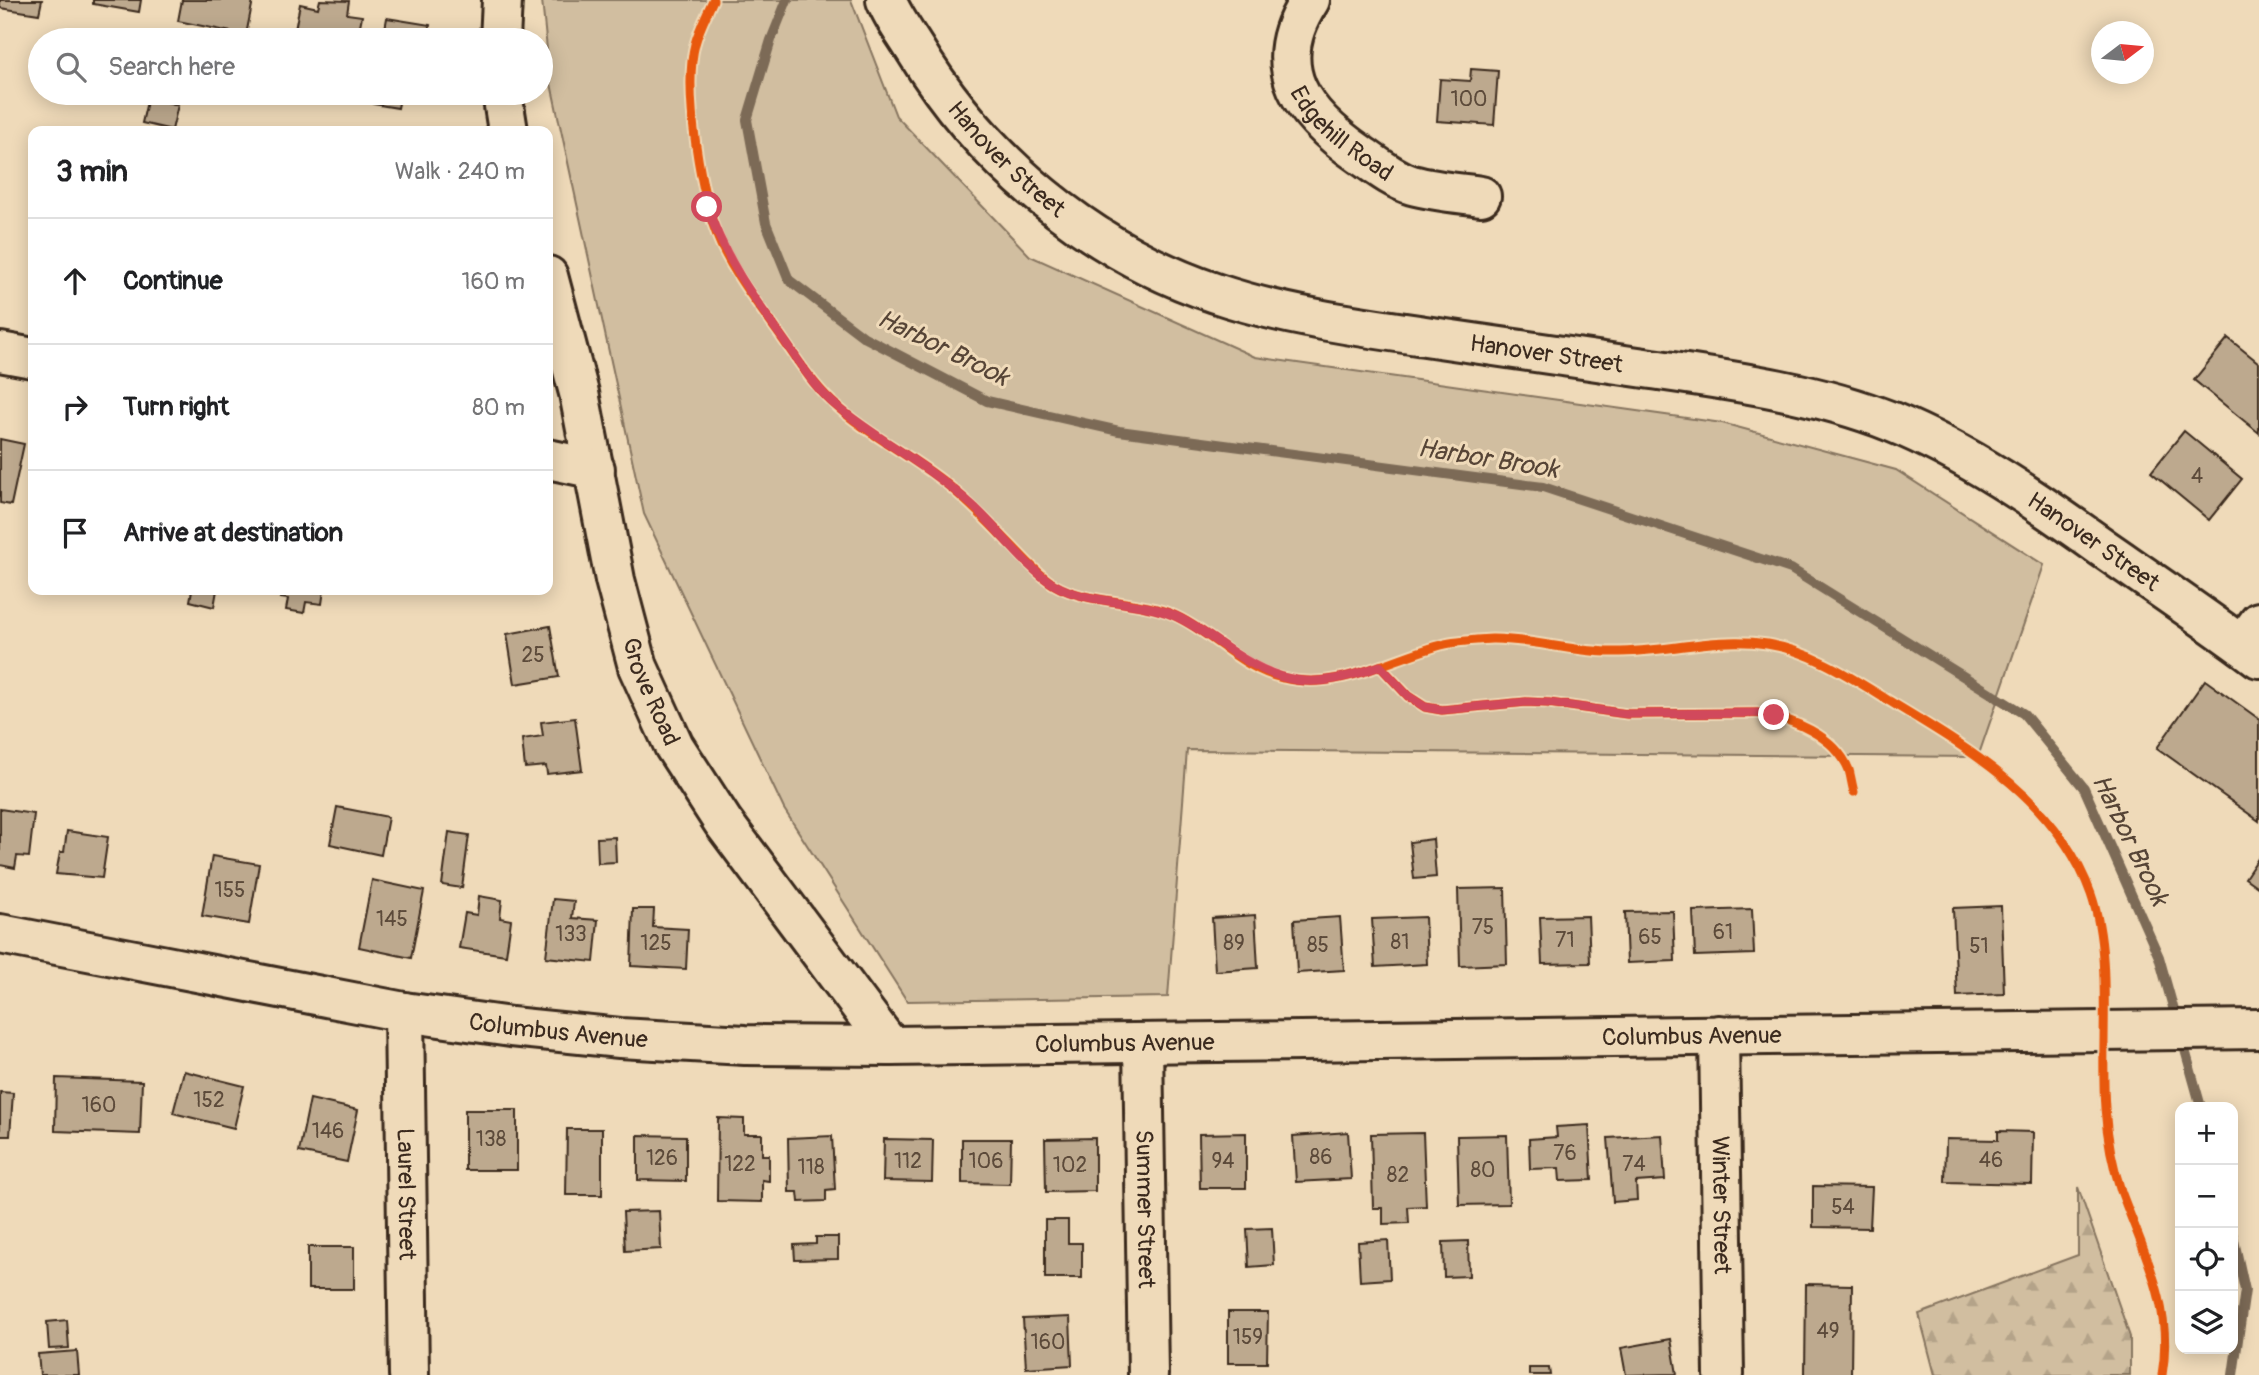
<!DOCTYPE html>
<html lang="en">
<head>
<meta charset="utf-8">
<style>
  :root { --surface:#fff; --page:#f6f6f6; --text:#202124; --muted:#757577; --line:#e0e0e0 }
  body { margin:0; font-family:Pangolin,sans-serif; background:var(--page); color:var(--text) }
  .controls { position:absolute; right:21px; bottom:21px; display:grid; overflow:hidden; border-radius:14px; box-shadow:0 4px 18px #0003 }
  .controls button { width:63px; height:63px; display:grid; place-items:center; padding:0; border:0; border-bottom:2px solid var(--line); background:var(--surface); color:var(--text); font:35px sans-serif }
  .compass { position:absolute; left:2091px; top:21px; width:63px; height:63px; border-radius:50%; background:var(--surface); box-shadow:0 4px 18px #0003; rotate:74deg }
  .stop { position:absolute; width:21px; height:21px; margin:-16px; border:5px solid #d1495b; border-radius:50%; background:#fff }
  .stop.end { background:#d1495b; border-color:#fff; box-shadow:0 2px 7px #0008 }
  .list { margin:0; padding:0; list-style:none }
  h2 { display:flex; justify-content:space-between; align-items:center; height:91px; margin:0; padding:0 28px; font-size:30px }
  h2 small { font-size:23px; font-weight:400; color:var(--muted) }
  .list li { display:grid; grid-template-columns:46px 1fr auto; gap:21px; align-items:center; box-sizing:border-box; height:126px; padding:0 28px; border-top:2px solid var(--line) }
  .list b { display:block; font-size:26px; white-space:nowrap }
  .list em { font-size:23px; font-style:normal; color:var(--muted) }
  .icon { flex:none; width:38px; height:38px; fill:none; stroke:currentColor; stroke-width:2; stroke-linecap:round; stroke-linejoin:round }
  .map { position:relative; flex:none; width:2259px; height:1375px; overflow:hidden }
  .search { position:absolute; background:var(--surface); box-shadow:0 4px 18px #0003; left:28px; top:28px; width:525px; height:77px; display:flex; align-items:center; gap:18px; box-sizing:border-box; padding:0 24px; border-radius:38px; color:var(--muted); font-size:26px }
  .panel { position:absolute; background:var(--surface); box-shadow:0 4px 18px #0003; left:28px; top:126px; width:525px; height:469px; border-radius:14px }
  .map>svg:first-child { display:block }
  .forest { fill:url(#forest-firs); stroke:#86745f; stroke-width:2 }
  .park { fill:#d1bea0; stroke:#86745f; stroke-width:2 }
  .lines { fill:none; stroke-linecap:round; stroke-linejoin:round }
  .stream { stroke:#7c6a56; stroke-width:10 }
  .building { fill:#bda98e; stroke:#3b2a1e; stroke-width:2 }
  .minor-casing { stroke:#3b2a1e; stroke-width:44 }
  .major-casing { stroke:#3b2a1e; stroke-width:44 }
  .minor { stroke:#efdab9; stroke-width:38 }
  .major { stroke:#efdab9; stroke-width:38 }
  .cycleway-casing { stroke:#efdab9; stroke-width:13 }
  .cycleway { stroke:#e8590c; stroke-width:9 }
  .route { stroke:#d1495b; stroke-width:9 }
  .labels { text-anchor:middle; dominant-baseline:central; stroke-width:6; stroke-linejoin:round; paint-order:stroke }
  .number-label { font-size:21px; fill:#5c4a3a }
  .street-label { font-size:24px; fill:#3b2a1e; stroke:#efdab9 }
  .water-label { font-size:26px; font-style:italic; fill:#564436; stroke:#efdab9 }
</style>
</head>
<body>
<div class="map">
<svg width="2259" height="1375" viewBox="0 0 2259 1375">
  <defs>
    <pattern id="forest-firs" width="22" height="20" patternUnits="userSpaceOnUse" patternTransform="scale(1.75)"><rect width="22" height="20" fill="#d1bea0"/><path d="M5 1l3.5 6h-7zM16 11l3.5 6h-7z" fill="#b4a389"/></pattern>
  </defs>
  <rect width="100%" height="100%" fill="#efdab9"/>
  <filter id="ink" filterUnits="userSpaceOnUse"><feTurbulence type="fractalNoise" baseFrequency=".0143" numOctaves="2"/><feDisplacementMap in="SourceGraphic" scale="14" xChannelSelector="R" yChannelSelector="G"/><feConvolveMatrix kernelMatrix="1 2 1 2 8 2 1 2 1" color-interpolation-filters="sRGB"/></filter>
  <g filter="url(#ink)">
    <polygon class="forest" points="2078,1187 2130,1337 2130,1375 1935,1375 1919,1314 2078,1255"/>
    <polygon class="park" points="542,0 851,0 896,116 1030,256 1255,357 1722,423 1896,470 2044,565 1978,757 1187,750 1168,997 907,1001 784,809 644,514 550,79"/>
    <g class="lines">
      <g class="stream">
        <polyline points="787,0 771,40 747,120 766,223 789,280 864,337 987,401 1119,431 1543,487 1791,569 2024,714 2084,788 2159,957 2201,1107"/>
        <polyline points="2233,1236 2245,1290 2233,1375"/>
      </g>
    </g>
    <g class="building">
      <polygon points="0,0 42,0 39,14 0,8"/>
      <polygon points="93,0 141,0 139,12 93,4"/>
      <polygon points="182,0 253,0 246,35 178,21"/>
      <polygon points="320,0 349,1 347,14 362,16 357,40 293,40 300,4 318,8"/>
      <polygon points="387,18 430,25 428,40 383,40"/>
      <polygon points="1471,69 1498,71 1494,125 1437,121 1440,79 1470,81"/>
      <polygon points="374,93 401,93 398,108 373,104"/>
      <polygon points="148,97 178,105 172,130 142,123"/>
      <polygon points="2228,338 2259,363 2259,433 2194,380"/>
      <polygon points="2184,431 2242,479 2209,520 2151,472"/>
      <polygon points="0,439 24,444 11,505 0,503"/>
      <polygon points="192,590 217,590 214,607 190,601"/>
      <polygon points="282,590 324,590 322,604 306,602 304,613 286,610 288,599 280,598"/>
      <polygon points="550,626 559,677 515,684 507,634"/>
      <polygon points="2205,680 2259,719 2259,821 2157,748"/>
      <polygon points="575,718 582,770 547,774 546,766 525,768 522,739 543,736 541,722"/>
      <polygon points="337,807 388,817 381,855 330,844"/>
      <polygon points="0,809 34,814 29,857 17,856 15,868 0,865"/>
      <polygon points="67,831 108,837 102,878 56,874 60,852 64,852"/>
      <polygon points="449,832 469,835 462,888 442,885"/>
      <polygon points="615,837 616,862 598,863 597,838"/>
      <polygon points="1433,839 1436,877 1414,879 1410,842"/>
      <polygon points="212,856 259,864 249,924 202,916"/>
      <polygon points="2259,857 2259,888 2245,878"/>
      <polygon points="372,880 424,891 411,958 359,947"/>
      <polygon points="1505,888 1507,964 1460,966 1458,889"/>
      <polygon points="479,896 502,900 500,918 511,920 506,955 459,948 465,913 477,915"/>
      <polygon points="553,899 574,901 572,918 598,920 594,962 546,957"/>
      <polygon points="2001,906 2004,994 1957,996 1953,908"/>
      <polygon points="633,909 654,909 653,927 688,929 686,969 631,966"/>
      <polygon points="1752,909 1754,954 1695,956 1693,911"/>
      <polygon points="1673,911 1675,961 1627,963 1625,912"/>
      <polygon points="1255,915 1258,968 1215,971 1212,918"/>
      <polygon points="1588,916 1590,963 1542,964 1540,917"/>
      <polygon points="1340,917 1344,970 1297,973 1294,920"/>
      <polygon points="1425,917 1427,964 1375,967 1372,919"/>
      <polygon points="184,1071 244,1086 234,1128 173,1113"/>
      <polygon points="56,1078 142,1081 140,1134 55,1131"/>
      <polygon points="0,1092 13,1093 10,1136 0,1136"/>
      <polygon points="310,1099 358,1110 347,1162 299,1152"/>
      <rect x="465" y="1110" width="52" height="60"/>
      <polygon points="718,1118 744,1119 744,1134 762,1134 762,1155 769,1155 769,1181 762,1180 762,1202 717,1201"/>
      <polygon points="1589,1125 1592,1180 1560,1181 1559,1168 1530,1169 1529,1139 1557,1137 1556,1127"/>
      <polygon points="567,1129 602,1129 602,1195 566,1195"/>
      <polygon points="1998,1131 2033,1132 2032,1184 1945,1182 1946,1139 1998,1140"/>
      <polygon points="1348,1132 1351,1179 1296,1182 1293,1136"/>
      <polygon points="1246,1133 1246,1188 1200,1188 1199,1134"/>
      <polygon points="1423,1133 1426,1206 1408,1207 1409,1223 1383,1224 1383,1208 1373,1208 1371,1134"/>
      <polygon points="638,1135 686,1136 686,1181 638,1180"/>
      <polygon points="1507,1135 1509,1204 1459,1205 1457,1136"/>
      <polygon points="1662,1135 1665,1180 1636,1182 1637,1200 1613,1202 1608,1138"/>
      <polygon points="832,1136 835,1189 826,1190 826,1201 799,1202 798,1192 789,1192 788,1138"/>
      <polygon points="1095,1138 1095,1191 1046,1192 1045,1139"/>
      <polygon points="884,1139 933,1140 932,1182 883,1181"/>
      <polygon points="962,1139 1011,1139 1010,1184 962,1183"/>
      <polygon points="1813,1186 1872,1187 1870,1228 1813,1227"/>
      <polygon points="659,1211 661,1249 625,1251 623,1212"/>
      <polygon points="1045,1220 1068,1220 1068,1243 1082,1243 1082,1278 1045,1278"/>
      <polygon points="1272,1228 1274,1265 1249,1267 1247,1229"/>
      <polygon points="816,1237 838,1237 838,1259 795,1260 794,1245 816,1244"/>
      <polygon points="1388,1240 1390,1279 1360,1281 1358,1242"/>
      <polygon points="1468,1241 1469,1276 1444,1277 1443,1242"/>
      <rect x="308" y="1247" width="46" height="42"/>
      <polygon points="1806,1284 1852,1285 1851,1375 1805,1375"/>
      <polygon points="1228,1312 1268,1312 1267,1363 1228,1363"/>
      <polygon points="1070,1317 1072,1365 1026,1368 1023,1319"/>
      <polygon points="67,1320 69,1348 49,1349 47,1322"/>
      <polygon points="1671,1339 1677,1374 1626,1375 1621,1348"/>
      <polygon points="77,1351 79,1375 40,1375 38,1354"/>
      <polygon points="1529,1368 1549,1368 1550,1375 1529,1375"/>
    </g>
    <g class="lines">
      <defs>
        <g id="minor">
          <path id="s1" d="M1310 0C1265 68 1303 115 1361 155 1377 166 1393 179 1412 185 1434 191 1458 193 1481 196"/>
          <polyline points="500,40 502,0"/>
          <polyline points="502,93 508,131"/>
          <path id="s2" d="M548 276 579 393 615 580 638 667 674 746 723 822 890 1046"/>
          <polyline points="0,352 33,358"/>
          <polyline points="548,459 595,469"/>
          <polyline points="2242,645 2259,622"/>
          <path id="s3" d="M0 934 404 1012 511 1027 620 1038 745 1045 890 1046 2259 1029"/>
          <path id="s4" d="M404 1012 409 1375"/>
          <path id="s5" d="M1719 1035 1724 1375"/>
          <path id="s6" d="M1143 1043 1148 1375"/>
        </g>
        <g id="major">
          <path id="s7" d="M886 0C893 17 904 32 914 48 982 160 1090 251 1215 293 1283 316 1355 326 1425 336 1498 347 1572 357 1645 368 1728 380 1814 391 1892 422 1968 453 2037 501 2103 548 2155 584 2208 620 2259 658"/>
        </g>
      </defs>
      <use href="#minor" class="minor-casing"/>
      <use href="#major" class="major-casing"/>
      <use href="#minor" class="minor"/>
      <use href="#major" class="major"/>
      <defs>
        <g id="cycleway">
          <path d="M713 0C707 14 699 29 695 44 683 90 701 202 721 245 736 277 759 306 780 335 796 358 811 382 831 401 866 434 911 455 948 485 970 503 989 523 1009 543 1023 557 1036 573 1053 584 1086 604 1132 599 1169 613 1209 629 1240 669 1283 678 1341 692 1391 657 1445 644 1460 641 1477 640 1493 639 1532 639 1572 652 1612 652 1664 653 1715 636 1767 644 1811 651 1849 676 1886 699 1967 748 2057 799 2091 894 2113 957 2100 1041 2105 1108 2107 1136 2112 1164 2121 1191 2144 1254 2174 1306 2162 1375"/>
          <path d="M1380 666 1408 696 1425 707 1442 710 1526 702 1549 703 1627 714 1757 713C1791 718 1835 735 1849 770 1851 777 1852 785 1854 792"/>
        </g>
      </defs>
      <use href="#cycleway" class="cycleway-casing"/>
      <use href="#cycleway" class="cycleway"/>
    </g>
  </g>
  <g class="lines" filter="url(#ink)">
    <path class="route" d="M707 207C727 262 752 296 786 343 802 366 817 391 839 408 882 442 931 468 972 505 999 529 1024 567 1055 585 1087 604 1138 600 1173 615 1190 622 1207 635 1222 645 1282 686 1311 691 1380 666L1408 696 1425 707 1442 710 1526 702 1549 703 1627 714 1757 713 1774 715"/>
  </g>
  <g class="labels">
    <g class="number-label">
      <text x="1469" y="99">100</text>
      <text x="2197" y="476">4</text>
      <text x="533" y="655">25</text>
      <text x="230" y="890">155</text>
      <text x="392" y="919">145</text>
      <text x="1483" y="927">75</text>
      <text x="1723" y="932">61</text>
      <text x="571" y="934">133</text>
      <text x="1650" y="937">65</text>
      <text x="1565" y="940">71</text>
      <text x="1400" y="942">81</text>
      <text x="656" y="943">125</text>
      <text x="1234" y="943">89</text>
      <text x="1318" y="945">85</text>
      <text x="1979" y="946">51</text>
      <text x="209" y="1100">152</text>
      <text x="99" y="1105">160</text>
      <text x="328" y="1131">146</text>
      <text x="491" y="1139">138</text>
      <text x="1565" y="1153">76</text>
      <text x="1321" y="1157">86</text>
      <text x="662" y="1158">126</text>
      <text x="1991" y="1160">46</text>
      <text x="908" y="1161">112</text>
      <text x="986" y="1161">106</text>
      <text x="1223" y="1161">94</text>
      <text x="740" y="1164">122</text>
      <text x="1634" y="1164">74</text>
      <text x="1070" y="1165">102</text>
      <text x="811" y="1167">118</text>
      <text x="1483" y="1170">80</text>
      <text x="1398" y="1175">82</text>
      <text x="1843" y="1207">54</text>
      <text x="1828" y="1331">49</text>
      <text x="1248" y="1337">159</text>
      <text x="1048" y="1342">160</text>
    </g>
    <g class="street-label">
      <text stroke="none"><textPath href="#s1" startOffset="158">Edgehill Road</textPath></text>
      <text stroke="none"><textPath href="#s7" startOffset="201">Hanover Street</textPath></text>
      <text stroke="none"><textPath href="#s7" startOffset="789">Hanover Street</textPath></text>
      <text stroke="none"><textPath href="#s7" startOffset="1377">Hanover Street</textPath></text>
      <text stroke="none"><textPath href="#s2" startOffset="429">Grove Road</textPath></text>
      <text stroke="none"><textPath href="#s3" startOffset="567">Columbus Avenue</textPath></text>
      <text stroke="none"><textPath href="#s3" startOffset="1701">Columbus Avenue</textPath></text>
      <text stroke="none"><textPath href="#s3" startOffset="1134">Columbus Avenue</textPath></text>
      <text stroke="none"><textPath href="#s4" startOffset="182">Laurel Street</textPath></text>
      <text stroke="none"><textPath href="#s5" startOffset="170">Winter Street</textPath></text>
      <text stroke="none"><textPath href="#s6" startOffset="166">Summer Street</textPath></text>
    </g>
    <g class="water-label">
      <text transform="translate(943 348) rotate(26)">Harbor Brook</text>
      <text transform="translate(1488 459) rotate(9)">Harbor Brook</text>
      <text transform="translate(2130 840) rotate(64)">Harbor Brook</text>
    </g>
  </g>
</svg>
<div class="controls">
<button>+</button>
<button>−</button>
<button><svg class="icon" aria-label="locate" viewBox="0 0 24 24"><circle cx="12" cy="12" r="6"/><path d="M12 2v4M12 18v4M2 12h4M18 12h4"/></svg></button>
<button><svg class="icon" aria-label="layers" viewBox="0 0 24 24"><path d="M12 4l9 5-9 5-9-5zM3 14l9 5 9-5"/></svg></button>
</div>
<svg class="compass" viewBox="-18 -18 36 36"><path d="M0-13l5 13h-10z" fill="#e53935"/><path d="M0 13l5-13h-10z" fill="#757577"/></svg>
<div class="stop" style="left:707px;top:207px"></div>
<div class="stop end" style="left:1774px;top:715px"></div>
<div class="search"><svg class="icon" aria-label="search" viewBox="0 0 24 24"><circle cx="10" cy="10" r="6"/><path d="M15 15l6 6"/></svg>Search here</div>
<section class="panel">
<h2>3 min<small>Walk · 240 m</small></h2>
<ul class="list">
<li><svg class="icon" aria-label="ahead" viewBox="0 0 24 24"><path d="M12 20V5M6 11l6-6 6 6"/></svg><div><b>Continue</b></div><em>160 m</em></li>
<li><svg class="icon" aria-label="right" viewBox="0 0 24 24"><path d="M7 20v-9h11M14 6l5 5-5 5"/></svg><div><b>Turn right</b></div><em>80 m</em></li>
<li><svg class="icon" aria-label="arrive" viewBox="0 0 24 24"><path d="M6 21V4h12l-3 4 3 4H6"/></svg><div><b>Arrive at destination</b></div></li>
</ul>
</section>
</div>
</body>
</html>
